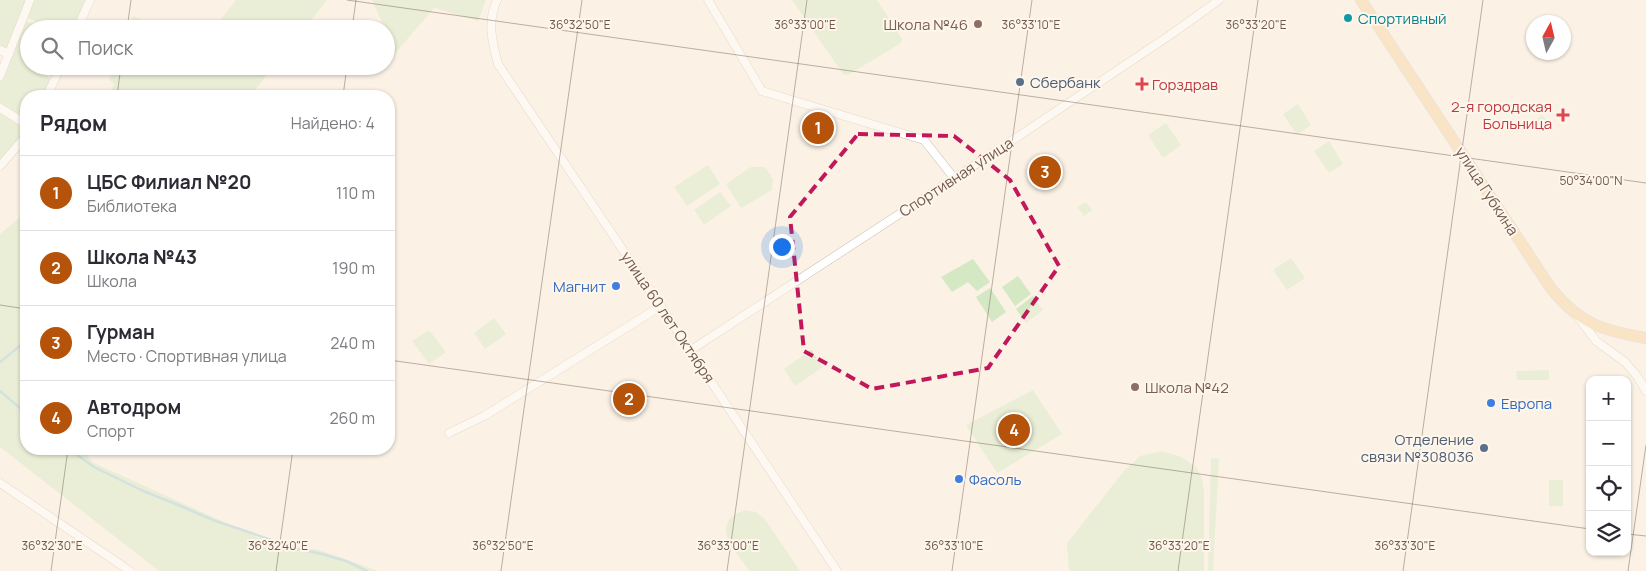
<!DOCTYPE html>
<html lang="ru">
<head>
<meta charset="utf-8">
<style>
  :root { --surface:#fff; --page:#f2f2f3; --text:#2b2b33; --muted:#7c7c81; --line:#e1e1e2; --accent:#b45309 }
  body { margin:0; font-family:Manrope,sans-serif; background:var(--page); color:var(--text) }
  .controls { position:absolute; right:15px; bottom:15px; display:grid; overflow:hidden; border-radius:10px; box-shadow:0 1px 4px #0004 }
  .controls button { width:45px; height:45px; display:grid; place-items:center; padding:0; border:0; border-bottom:1px solid var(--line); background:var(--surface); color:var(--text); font:25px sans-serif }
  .compass { position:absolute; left:1526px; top:15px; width:45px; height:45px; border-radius:50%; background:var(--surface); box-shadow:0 1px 4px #0004; rotate:8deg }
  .you { position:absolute; left:781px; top:246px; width:18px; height:18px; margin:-12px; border:4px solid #fff; border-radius:50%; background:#1a73e8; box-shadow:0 0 0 8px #1a73e833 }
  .badge { display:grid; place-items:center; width:32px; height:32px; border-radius:50%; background:var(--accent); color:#fff; font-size:16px; font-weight:700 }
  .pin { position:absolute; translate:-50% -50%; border:2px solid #fff; box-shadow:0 1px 5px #0006 }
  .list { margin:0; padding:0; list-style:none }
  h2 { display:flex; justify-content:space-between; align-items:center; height:65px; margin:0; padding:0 20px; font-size:21px }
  h2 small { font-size:16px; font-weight:400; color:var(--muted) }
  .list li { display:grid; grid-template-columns:32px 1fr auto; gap:15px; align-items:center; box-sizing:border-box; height:75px; padding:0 20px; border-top:1px solid var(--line) }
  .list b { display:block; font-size:19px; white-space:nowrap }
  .list p { margin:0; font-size:16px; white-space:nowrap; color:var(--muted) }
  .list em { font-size:16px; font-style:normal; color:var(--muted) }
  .icon { flex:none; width:28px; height:28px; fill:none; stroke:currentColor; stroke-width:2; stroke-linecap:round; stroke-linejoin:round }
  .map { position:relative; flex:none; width:1646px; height:571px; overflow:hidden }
  .search { position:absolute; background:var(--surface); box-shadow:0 1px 4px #0004; left:20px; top:20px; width:375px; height:55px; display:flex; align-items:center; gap:12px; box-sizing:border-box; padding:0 18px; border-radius:28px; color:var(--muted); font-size:19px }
  .panel { position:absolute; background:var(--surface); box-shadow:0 1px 4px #0004; left:20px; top:90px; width:375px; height:365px; border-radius:20px }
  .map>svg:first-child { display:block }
  .green { fill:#d4e8c4 }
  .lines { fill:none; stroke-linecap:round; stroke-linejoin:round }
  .stream { stroke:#a2ced4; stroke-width:2.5 }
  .minor-casing { stroke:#ccb9ac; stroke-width:9 }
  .major-casing { stroke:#d8d0cd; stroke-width:12 }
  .minor { stroke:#fff; stroke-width:8 }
  .major { stroke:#f6d3a1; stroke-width:10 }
  .marked { fill:none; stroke:#c2185b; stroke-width:4; stroke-dasharray:10 6; stroke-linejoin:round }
  .ticks { fill:none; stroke:#72584c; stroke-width:1; stroke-opacity:0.45 }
  .culture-dot { fill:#0f9aa8; stroke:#fef6eb; stroke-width:2 }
  .education-dot { fill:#8d6e63; stroke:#fef6eb; stroke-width:2 }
  .service-dot { fill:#5c6f8a; stroke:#fef6eb; stroke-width:2 }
  .health-dot { fill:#e0444e; stroke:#fef6eb; stroke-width:2 }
  .shop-dot { fill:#3f7fe0; stroke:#fef6eb; stroke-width:2 }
  .labels { text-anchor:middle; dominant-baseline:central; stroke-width:4; stroke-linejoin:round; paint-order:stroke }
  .culture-label { font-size:15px; fill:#0d838f; stroke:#fef6eb; text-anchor:start }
  .education-label { font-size:15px; fill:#785e54; stroke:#fef6eb; text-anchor:end }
  .service-label { font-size:15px; fill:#4e5e75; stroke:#fef6eb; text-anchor:start }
  .health-label { font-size:15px; fill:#be3a42; stroke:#fef6eb; text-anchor:start }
  .street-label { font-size:15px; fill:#72584c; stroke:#fef6eb }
  .shop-label { font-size:15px; fill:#366cbe; stroke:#fef6eb; text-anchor:start }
  .ticks-label { font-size:12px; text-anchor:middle; fill:#72584c; stroke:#fef6eb; stroke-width:4; stroke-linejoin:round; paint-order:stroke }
</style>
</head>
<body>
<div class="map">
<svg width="1646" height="571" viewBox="0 0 1646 571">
  <rect width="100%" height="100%" fill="#fbf2e5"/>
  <g class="green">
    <polygon points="0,0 28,0 8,52 0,48"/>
    <polygon points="32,0 87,0 75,29 54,29 25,17"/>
    <polygon points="236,0 327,0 304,29 213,29"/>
    <polygon points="372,0 486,0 478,21 434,8 391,58 386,37 386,29 385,29"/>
    <polygon points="792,0 877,0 902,39 901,43 848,75 843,74"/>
    <polygon points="133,16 163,29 128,29"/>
    <polygon points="24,20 46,29 29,29 29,66 50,66 46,75 52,81 45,96 26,96 26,122 0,106 0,79"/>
    <polygon points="114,66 274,66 250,96 109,96 114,84 109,79"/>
    <polygon points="1298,104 1311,125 1297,135 1283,114"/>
    <polygon points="0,110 26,127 26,133 0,162"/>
    <polygon points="1542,115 1549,123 1539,130 1533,122"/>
    <polygon points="1166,123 1181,145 1163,158 1148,135"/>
    <polygon points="1329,141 1343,164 1329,173 1314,151"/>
    <polygon points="708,165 720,184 687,206 674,187"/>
    <polygon points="751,167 765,167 773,179 772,190 741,208 726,184"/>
    <polygon points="720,192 731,206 704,225 694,210"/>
    <polygon points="1086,202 1092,210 1084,216 1077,207"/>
    <polygon points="26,212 26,449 81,449 94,463 288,551 316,549 379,571 159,571 0,447 0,234"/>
    <polygon points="1291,258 1305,278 1287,290 1273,270"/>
    <polygon points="973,259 990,282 977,291 968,282 952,292 941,277"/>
    <polygon points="1018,276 1031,294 1015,306 1002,287"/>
    <polygon points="990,288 1006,312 992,322 976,297"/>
    <polygon points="1033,296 1043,310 1026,323 1016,309"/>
    <polygon points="494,318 506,334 485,349 474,333"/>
    <polygon points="429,330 446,352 429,364 412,341"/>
    <polygon points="811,350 823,367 795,386 784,369"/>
    <polygon points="1549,370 1549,380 1517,380 1516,371"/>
    <polygon points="1033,390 1062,434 997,473 966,425"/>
    <polygon points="1162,451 1181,457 1196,467 1202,478 1204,491 1204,571 1069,571 1067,543 1124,471 1140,456"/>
    <polygon points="1211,458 1219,459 1213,571 1208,571"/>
    <rect x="1549" y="480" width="14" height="26"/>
    <path d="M745 510 756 512 764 518 800 571H750C735 551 707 523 745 510Z"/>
  </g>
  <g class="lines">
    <g class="stream">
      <polyline points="0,362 26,341"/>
      <polyline points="0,391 26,413"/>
      <polyline points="69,449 94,467 141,490 183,507 213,520 298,549 322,554 346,561 367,571"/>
    </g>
    <defs>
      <g id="minor">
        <path d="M497 0C487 21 492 42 498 64L680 335 837 571"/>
        <polyline points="708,0 762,91 924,140 954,178"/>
        <polyline points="77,29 90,0"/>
        <polyline points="0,50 9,54"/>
        <polyline points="0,76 30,0"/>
        <polyline points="47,96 61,66"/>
        <polyline points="0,108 26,124"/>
        <polyline points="0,166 26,136"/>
        <polyline points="1579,318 1596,341 1625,362 1637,376 1646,391"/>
        <polyline points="691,350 1022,134 1173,33 1219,0"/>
        <polyline points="449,433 486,415 661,306"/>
        <polyline points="0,483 130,571"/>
      </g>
      <path id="major" d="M1361 0 1550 287C1579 324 1601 330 1646 338"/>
    </defs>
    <use href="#minor" class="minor-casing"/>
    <use href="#major" class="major-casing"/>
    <use href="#minor" class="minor"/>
    <use href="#major" class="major"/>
  </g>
  <path d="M0 0H1646V571H0ZM858 134 954 136 1010 180 1059 266 988 368 872 389 804 351 790 217Z" fill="#fbf2e5" fill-opacity=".55" fill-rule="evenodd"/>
  <path class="marked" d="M858 134 954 136 1010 180 1059 266 988 368 872 389 804 351 790 217Z"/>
  <path class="ticks" d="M347 0 1646 183M127 29 131 0M352 29 356 0M117 96 121 66M343 96 347 66M0 305 26 309M389 360 1590 529M1627 534 1646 536M51 571 68 449M276 571 293 449M501 571 582 0M727 571 807 0M952 571 1032 0M1178 571 1258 0M1403 571 1483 0M1628 571 1646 445"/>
  <circle class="culture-dot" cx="1348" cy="18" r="5"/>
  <g class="education-dot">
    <circle cx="978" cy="24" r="5"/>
    <circle cx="1135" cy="387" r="5"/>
  </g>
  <g class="service-dot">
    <circle cx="1020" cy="82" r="5"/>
    <circle cx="1484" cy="448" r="5"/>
  </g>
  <g class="health-dot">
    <path d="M1139.5 76.5h5v5h5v5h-5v5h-5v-5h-5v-5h5z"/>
    <path d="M1560.5 107.5h5v5h5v5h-5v5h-5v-5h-5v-5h5z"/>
  </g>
  <g class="shop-dot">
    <circle cx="616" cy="286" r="5"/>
    <circle cx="1491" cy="403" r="5"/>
    <circle cx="959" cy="479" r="5"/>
  </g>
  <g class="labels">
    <g class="culture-label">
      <text x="1358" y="18">Спортивный</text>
    </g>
    <g class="education-label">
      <text x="968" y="24">Школа №46</text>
      <text x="1145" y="387" text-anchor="start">Школа №42</text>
    </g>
    <g class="service-label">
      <text x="1030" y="82">Сбербанк</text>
      <text x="1474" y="439" text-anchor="end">Отделение<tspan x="1474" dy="17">связи №308036</tspan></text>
    </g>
    <g class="health-label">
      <text x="1152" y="84">Горздрав</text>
      <text x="1552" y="106" text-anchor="end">2-я городская<tspan x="1552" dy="17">Больница</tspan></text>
    </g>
    <g class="street-label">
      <text transform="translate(956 177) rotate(-33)">Спортивная улица</text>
      <text transform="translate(1487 191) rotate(57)">улица Губкина</text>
      <text transform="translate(668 317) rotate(56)">улица 60 лет Октября</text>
    </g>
    <g class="shop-label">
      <text x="606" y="286" text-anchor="end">Магнит</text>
      <text x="1501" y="403">Европа</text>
      <text x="969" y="479">Фасоль</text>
    </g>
  </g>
  <g class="ticks-label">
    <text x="580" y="29">36°32'50"E</text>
    <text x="805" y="29">36°33'00"E</text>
    <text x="1031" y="29">36°33'10"E</text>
    <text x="1256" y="29">36°33'20"E</text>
    <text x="1591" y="185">50°34'00"N</text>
    <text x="52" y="550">36°32'30"E</text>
    <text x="278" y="550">36°32'40"E</text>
    <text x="503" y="550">36°32'50"E</text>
    <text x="728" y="550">36°33'00"E</text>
    <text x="954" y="550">36°33'10"E</text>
    <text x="1179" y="550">36°33'20"E</text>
    <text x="1405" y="550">36°33'30"E</text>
  </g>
</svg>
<div class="controls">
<button>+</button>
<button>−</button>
<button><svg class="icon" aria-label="locate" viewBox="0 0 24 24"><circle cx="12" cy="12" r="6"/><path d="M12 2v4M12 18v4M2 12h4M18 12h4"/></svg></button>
<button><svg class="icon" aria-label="layers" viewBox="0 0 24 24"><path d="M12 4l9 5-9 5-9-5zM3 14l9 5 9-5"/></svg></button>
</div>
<svg class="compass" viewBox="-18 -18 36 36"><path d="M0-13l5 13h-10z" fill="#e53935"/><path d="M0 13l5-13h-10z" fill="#7c7c81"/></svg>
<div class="you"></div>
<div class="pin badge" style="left:818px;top:128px">1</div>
<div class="pin badge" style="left:629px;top:399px">2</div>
<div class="pin badge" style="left:1045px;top:172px">3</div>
<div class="pin badge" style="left:1014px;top:430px">4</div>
<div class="search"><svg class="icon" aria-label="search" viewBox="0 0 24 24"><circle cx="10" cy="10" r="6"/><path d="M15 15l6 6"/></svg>Поиск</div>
<section class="panel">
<h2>Рядом<small>Найдено: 4</small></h2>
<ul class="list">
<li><span class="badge">1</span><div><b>ЦБС Филиал №20</b><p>Библиотека</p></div><em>110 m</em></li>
<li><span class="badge">2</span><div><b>Школа №43</b><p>Школа</p></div><em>190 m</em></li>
<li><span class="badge">3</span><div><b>Гурман</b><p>Место · Спортивная улица</p></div><em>240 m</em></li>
<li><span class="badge">4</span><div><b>Автодром</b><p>Спорт</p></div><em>260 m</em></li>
</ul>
</section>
</div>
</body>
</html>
